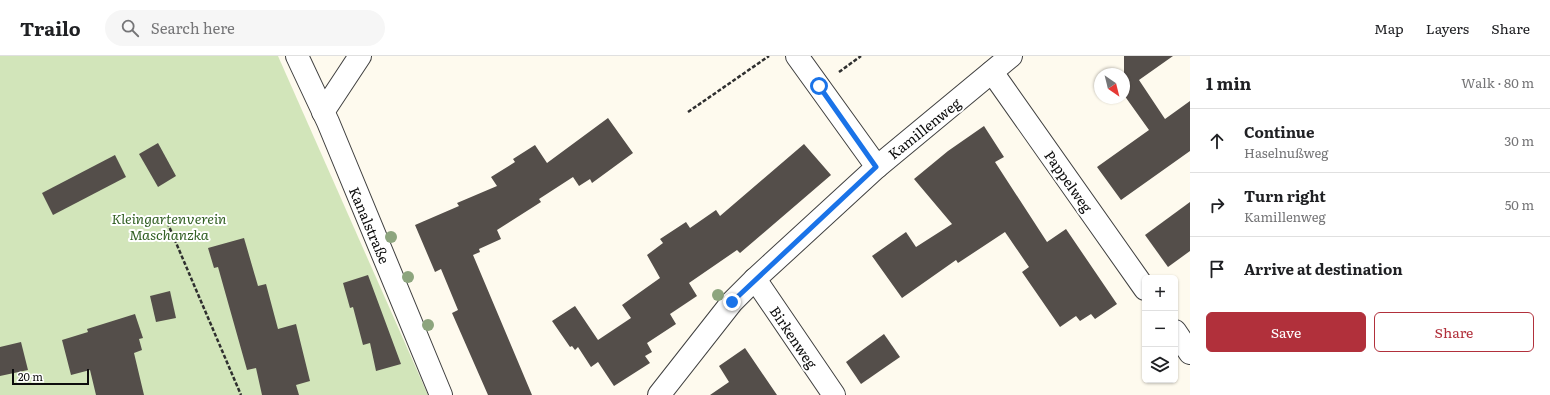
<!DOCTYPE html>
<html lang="en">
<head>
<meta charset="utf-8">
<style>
  :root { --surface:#fff; --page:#f6f6f6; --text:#202124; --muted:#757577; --line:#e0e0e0; --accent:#b1303b }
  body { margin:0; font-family:Literata,serif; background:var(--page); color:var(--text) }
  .controls { position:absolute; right:12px; bottom:12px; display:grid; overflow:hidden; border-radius:6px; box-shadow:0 1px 3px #0004 }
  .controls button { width:36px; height:36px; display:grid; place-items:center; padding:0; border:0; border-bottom:1px solid var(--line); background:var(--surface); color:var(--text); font:20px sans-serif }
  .compass { position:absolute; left:1094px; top:12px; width:36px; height:36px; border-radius:50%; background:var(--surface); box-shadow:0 1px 3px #0004; rotate:145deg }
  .scale { position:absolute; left:12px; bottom:10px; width:77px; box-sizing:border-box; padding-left:4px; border:2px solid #0d0d0d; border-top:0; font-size:11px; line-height:14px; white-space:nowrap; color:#0d0d0d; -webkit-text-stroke:3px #fff; paint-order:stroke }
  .stop { position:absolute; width:12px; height:12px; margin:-9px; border:3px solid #1a73e8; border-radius:50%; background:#fff }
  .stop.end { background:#1a73e8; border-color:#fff; box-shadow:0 1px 4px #0008 }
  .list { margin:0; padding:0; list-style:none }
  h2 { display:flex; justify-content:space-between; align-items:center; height:52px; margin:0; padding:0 16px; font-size:17px }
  h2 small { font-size:13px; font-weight:400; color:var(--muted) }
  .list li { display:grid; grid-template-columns:26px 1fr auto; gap:12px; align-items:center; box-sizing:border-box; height:64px; padding:0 16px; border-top:1px solid var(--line) }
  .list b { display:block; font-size:15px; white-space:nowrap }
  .list p { margin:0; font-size:13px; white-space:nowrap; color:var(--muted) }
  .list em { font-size:13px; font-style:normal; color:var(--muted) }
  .actions { display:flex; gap:8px; padding:12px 16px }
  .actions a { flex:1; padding:9px 0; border:1px solid var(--accent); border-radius:6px; text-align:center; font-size:14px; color:var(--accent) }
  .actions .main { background:var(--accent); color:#fff }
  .icon { flex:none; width:22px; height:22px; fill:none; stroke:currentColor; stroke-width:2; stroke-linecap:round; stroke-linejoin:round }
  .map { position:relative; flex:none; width:1190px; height:339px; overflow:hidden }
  header { display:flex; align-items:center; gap:24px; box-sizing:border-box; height:56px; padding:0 20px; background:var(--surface); border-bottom:1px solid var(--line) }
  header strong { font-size:19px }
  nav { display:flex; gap:22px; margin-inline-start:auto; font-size:14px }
  .search { width:280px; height:36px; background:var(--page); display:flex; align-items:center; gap:10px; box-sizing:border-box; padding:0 14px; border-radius:22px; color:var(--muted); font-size:15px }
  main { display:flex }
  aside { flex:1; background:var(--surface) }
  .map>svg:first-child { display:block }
  .green { fill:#d2e5ba }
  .building { fill:#544e4a }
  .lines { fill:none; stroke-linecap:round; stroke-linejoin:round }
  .minor-casing { stroke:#404040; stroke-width:24 }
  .path { stroke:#2f2f2f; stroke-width:2.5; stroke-dasharray:4 2; stroke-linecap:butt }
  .minor { stroke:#fff; stroke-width:22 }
  .tree { fill:#8da57e }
  .route { stroke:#1a73e8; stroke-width:5 }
  .labels { text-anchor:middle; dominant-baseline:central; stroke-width:4; stroke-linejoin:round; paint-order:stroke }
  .street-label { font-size:14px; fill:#0d0d0d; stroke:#fff }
  .park-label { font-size:14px; font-style:italic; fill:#315f23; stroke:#fff }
</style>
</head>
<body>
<header>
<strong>Trailo</strong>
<div class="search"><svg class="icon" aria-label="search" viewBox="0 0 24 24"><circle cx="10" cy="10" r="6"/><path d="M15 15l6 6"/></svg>Search here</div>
<nav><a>Map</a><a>Layers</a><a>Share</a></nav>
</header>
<main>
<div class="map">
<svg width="1190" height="339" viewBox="0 0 1190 339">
  <rect width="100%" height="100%" fill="#fefaee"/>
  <polygon class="green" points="0,0 278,0 428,339 0,339"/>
  <g class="building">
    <polygon points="1124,0 1173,0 1139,24 1165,63 1190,45 1190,95 1121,144 1097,111 1149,74 1124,39"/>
    <polygon points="608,62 633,97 592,127 590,123 579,130 573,121 539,143 541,146 497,174 501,183 479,193 480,196 473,199 532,339 488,339 452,257 458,254 441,213 435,216 415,169 459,150 457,147 497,130 491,121 515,106 513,103 535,89 547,107"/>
    <polygon points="984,70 1004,101 995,106 1047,186 1066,173 1117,248 1095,263 1091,258 1080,265 1076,260 1060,271 1022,216 1029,211 1005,176 958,207 956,204 902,242 872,200 906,176 916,191 952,168 914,123 948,95"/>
    <polygon points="158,87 176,120 158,131 139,98"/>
    <polygon points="804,88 831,119 740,197 737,194 689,227 697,240 670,258 676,268 647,287 652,296 645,300 650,307 614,330 598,306 591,311 578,291 575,294 572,290 570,291 552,265 575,250 598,284 631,262 622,249 660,222 647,199 663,187 660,183 686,166 690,172 716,154 720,160"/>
    <polygon points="115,99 126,121 53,159 42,137"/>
    <polygon points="1190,146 1190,195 1168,211 1145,179"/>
    <polygon points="244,182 258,230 266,228 278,273 296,268 310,325 296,329 299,339 262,339 256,312 247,314 218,211 214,212 208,192"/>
    <polygon points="368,219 401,308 376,315 370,287 363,289 353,251 350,252 343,227"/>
    <polygon points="170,235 176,262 156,266 150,240"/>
    <polygon points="135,258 143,282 139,283 142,294 134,297 144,339 96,339 90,314 71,319 62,284 88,276 87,273"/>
    <polygon points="884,278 900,301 861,328 846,306"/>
    <polygon points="21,286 28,314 0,320 0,291"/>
    <polygon points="745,292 777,339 710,339 729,326 719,310"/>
  </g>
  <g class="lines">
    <defs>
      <g id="minor">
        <polyline points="297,0 328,66 441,339"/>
        <polyline points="797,0 877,111"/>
        <polyline points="992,16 1145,233"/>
        <polyline points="323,56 360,0"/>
        <polyline points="755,223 834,339"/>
        <polyline points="1175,275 1190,297"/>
        <polyline points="659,339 732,246 755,223 877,111 1011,0"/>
      </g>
    </defs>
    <use href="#minor" class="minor-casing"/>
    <g class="path">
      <polyline points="839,16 861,0"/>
      <polyline points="688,56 769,0"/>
      <polyline points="165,161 241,339"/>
    </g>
    <use href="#minor" class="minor"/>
  </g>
  <g class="tree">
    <circle cx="391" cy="181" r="6"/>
    <circle cx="408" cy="221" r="6"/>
    <circle cx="718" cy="239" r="6"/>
    <circle cx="428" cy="269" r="6"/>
  </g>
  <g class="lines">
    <polyline class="route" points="732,246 876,111 819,30"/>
  </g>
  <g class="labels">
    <g class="street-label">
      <text transform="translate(924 72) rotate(-39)">Kamillenweg</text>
      <text transform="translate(1069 125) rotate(55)">Pappelweg</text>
      <text transform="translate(370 169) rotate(67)">Kanalstraße</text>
      <text transform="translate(794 281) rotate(56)">Birkenweg</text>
    </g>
    <g class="park-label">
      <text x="169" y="162">Kleingartenverein<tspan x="169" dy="16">Maschanzka</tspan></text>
    </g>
  </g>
</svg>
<div class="controls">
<button>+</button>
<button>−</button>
<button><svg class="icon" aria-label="layers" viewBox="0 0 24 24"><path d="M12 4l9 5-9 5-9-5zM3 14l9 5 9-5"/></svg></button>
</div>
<svg class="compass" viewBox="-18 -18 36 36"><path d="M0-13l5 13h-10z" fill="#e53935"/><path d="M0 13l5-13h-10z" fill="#757577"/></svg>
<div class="scale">20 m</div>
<div class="stop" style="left:819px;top:30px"></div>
<div class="stop end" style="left:732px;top:246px"></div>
</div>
<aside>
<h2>1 min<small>Walk · 80 m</small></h2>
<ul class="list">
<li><svg class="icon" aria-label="ahead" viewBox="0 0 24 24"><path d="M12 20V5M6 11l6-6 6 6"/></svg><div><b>Continue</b><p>Haselnußweg</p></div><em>30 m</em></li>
<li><svg class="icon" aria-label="right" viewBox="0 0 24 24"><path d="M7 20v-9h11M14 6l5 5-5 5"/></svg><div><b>Turn right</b><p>Kamillenweg</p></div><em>50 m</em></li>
<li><svg class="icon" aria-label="arrive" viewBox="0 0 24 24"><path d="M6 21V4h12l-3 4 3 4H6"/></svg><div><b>Arrive at destination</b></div></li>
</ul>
<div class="actions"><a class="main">Save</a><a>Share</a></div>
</aside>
</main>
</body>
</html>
